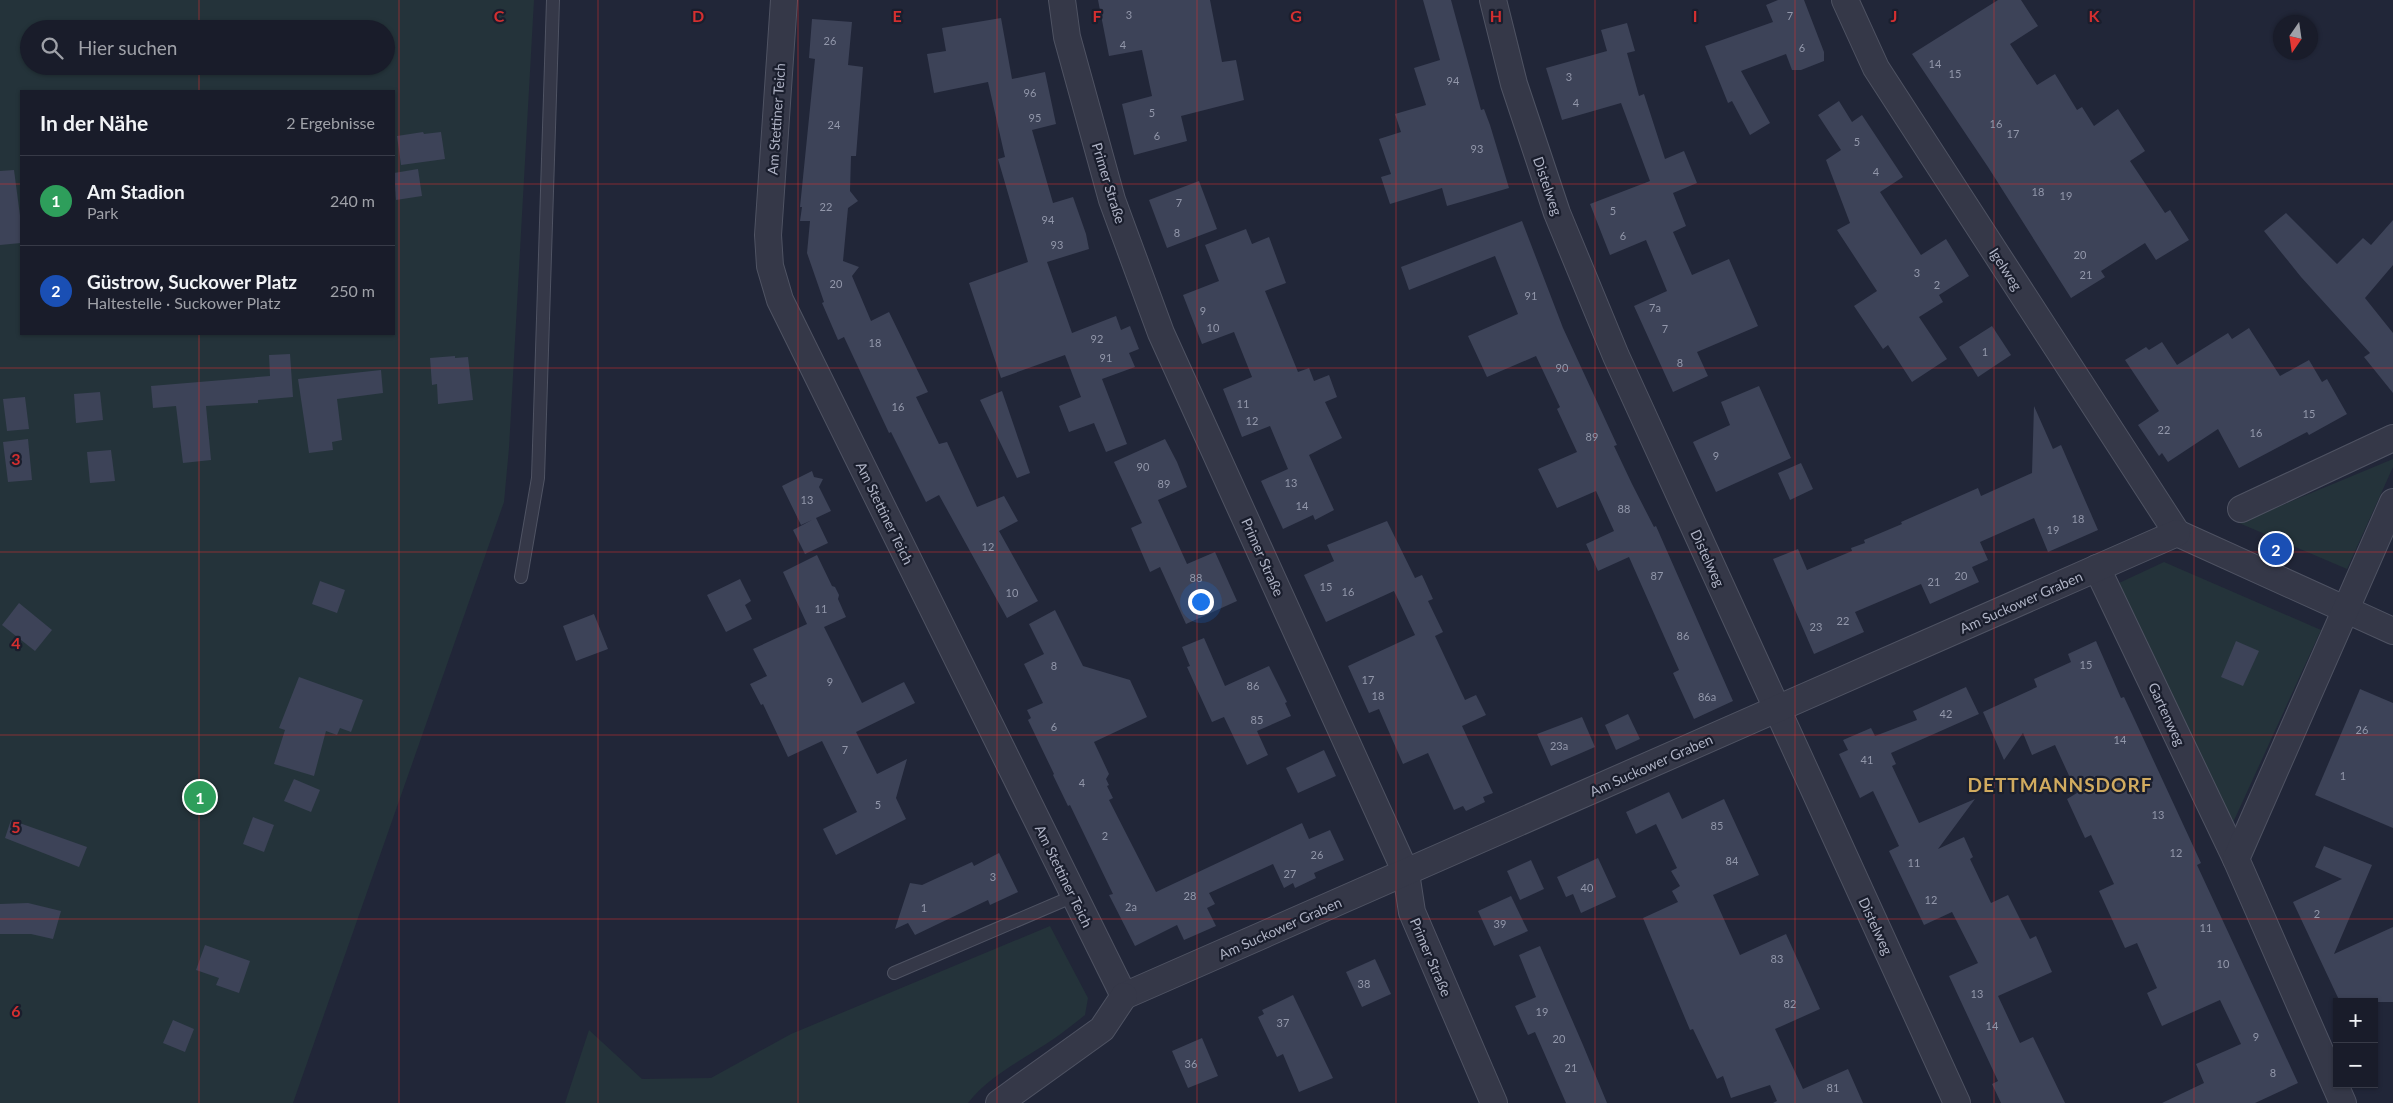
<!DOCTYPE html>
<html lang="de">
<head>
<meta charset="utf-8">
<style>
  :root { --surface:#191c2a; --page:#262936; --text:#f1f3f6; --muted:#9fa1a8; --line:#373a47; --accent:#0f766e }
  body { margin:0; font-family:Lato,sans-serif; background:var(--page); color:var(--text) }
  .controls { position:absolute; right:15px; bottom:15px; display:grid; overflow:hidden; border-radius:0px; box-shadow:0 1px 4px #0004 }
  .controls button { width:45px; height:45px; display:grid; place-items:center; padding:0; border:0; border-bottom:1px solid var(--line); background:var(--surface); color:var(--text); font:25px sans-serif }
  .compass { position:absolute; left:2273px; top:15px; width:45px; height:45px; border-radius:50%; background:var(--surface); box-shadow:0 1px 4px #0004; rotate:193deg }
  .you { position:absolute; left:1200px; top:601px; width:18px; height:18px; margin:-12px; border:4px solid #fff; border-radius:50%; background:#1a73e8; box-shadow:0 0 0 8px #1a73e833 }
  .badge { display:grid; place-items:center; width:32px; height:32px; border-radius:50%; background:var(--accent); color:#fff; font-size:16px; font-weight:700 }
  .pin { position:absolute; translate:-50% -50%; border:2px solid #fff; box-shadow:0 1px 5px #0006 }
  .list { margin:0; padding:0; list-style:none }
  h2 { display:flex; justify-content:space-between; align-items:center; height:65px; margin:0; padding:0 20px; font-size:21px }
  h2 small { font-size:16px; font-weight:400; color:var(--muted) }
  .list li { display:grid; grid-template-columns:32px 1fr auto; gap:15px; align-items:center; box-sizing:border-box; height:90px; padding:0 20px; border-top:1px solid var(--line) }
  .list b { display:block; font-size:19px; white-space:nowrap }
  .list p { margin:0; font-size:16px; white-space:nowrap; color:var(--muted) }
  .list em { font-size:16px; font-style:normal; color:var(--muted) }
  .icon { flex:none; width:28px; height:28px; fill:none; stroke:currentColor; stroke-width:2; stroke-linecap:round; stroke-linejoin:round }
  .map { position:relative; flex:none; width:2393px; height:1103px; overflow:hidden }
  .search { position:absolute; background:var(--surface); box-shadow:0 1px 4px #0004; left:20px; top:20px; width:375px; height:55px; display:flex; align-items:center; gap:12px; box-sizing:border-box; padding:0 18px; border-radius:28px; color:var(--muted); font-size:19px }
  .panel { position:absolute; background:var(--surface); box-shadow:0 1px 4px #0004; left:20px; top:90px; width:375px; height:245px; border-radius:0px }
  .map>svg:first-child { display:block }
  .green { fill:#24333a; fill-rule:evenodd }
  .building { fill:#3d4358 }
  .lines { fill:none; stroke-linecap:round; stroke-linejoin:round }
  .service-casing { stroke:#4f5363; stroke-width:14 }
  .minor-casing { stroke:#4f5363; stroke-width:28 }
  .service { stroke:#353848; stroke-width:12 }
  .minor { stroke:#353848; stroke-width:26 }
  .grid { fill:none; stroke:#d42f30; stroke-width:1; stroke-opacity:0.55 }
  .labels { text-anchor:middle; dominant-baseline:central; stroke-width:4.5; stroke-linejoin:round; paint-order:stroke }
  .number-label { font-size:11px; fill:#9297aa }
  .street-label { font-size:14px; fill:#afb3c5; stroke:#1a1e2d }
  .district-label { font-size:19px; font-weight:bold; letter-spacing:1px; fill:#d1ab5f; stroke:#1a1e2d }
  .grid-label { font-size:16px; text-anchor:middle; font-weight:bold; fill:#d42f30; stroke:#1a1e2d; stroke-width:4.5; stroke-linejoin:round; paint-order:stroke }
</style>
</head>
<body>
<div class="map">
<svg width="2393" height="1103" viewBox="0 0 2393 1103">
  <rect width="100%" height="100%" fill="#212638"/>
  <g class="green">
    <path d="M0 0H534L509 448 504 502 293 1103H0ZM29 29H386V66H29ZM21 91H394V334H21Z"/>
    <polygon points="2393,459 2393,467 2347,569 2239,523"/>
    <polygon points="2164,562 2321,630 2231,827 2119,583"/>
    <path d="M1050 926 1088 998 1085 1015C1075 1023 1065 1031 1055 1038 1026 1058 989 1075 968 1103H565L589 1030 642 1079 711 1078 791 1034Z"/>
  </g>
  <g class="building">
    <polygon points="1098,0 1210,0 1222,62 1236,60 1244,100 1181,116 1187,141 1134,155 1122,104 1152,96 1142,50 1109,56"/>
    <polygon points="1423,0 1451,0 1481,110 1484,109 1490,125 1509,188 1447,206 1442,188 1390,204 1381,177 1391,174 1379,139 1401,132 1395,114 1426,105 1414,68 1440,60"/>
    <polygon points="1778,0 1804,0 1824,52 1824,61 1801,70 1792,70 1786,54 1741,71 1770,123 1750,135 1732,101 1728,103 1705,46 1773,22 1766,5"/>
    <polygon points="1998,0 2021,0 2038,26 2010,44 2037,85 2055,74 2077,110 2082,107 2094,126 2118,109 2145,151 2130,161 2165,213 2170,210 2189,240 2156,260 2145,243 2101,271 2105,277 2071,298 1988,167 1912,54"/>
    <polygon points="1001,18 1012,79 1045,72 1056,124 1032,130 1053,203 1073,197 1086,234 1089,249 1047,262 1072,333 1116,316 1121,330 1130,326 1139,349 1129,353 1135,367 1102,379 1127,444 1106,452 1094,423 1069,432 1059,406 1081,397 1065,355 1001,378 969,283 1028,262 998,159 1005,157 988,82 934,93 927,54 946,51 942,28"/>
    <polygon points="812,19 852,22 848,65 863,67 856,156 851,156 850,191 858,201 848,208 843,261 859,267 852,276 871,321 889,312 928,392 916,397 939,444 947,442 977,507 1004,496 1018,521 999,531 1038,601 1007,618 939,495 926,502 891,432 889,433 844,337 838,340 822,303 824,302 807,253 810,221 800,221 802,207 800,207 815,59 809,58"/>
    <polygon points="1627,23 1635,51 1627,53 1639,96 1644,94 1665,159 1684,151 1697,183 1673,193 1686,226 1673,232 1692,275 1729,259 1758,326 1697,352 1708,376 1673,392 1634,306 1667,291 1646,240 1610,255 1590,204 1650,181 1621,103 1562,120 1546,68 1607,51 1601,30"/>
    <polygon points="1839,101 1852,122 1862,115 1903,177 1880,192 1921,255 1946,239 1969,276 1939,295 1943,302 1919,317 1947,359 1912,382 1888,345 1883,349 1854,306 1877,291 1837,230 1850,223 1826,160 1841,150 1818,115"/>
    <polygon points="423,132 424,134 441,132 445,159 401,165 397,136"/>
    <polygon points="418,169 422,196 396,200 394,173"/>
    <polygon points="14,170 21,223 21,243 0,245 0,171"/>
    <polygon points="1199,181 1217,229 1167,248 1149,200"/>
    <polygon points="2286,213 2337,264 2363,238 2371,245 2393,220 2393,265 2365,298 2393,333 2393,393 2364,357 2370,353 2301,277 2264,231"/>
    <polygon points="1522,221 1563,328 1617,445 1614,446 1632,484 1654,527 1656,526 1733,701 1694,719 1673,673 1679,670 1629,557 1598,571 1586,544 1614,531 1596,491 1557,508 1538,469 1577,452 1557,409 1560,407 1536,356 1487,377 1468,336 1518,314 1495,256 1409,290 1401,267"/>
    <polygon points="1246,229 1252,244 1269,237 1286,283 1265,291 1298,372 1309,368 1314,381 1329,375 1337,397 1325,402 1342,438 1309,455 1334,510 1315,520 1313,515 1283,529 1261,481 1288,469 1270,426 1242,437 1223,389 1252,377 1234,332 1202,344 1183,295 1219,281 1205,245"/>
    <polygon points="1992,326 2011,355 1978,377 1959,347"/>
    <polygon points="2249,328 2280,376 2309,360 2322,382 2327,379 2347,414 2309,435 2307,432 2239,468 2218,429 2168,462 2162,453 2159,456 2138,425 2159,411 2125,360 2146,347 2149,350 2162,342 2177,365 2228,333 2232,339"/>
    <polygon points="290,354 293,397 258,400 258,403 206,406 211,460 183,463 176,406 153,408 151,386 270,376 269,355"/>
    <polygon points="455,356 455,358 468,357 473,400 438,404 437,384 432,385 430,358"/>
    <polygon points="381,370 383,393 337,399 342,440 332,442 333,450 309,453 298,379"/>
    <polygon points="1759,386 1791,458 1716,492 1693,442 1730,425 1721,402"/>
    <polygon points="1002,391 1030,473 1017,478 980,400"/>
    <polygon points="100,392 103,420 76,423 74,394"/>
    <polygon points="25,397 29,429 7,431 3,399"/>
    <polygon points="2034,406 2053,449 2061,445 2098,530 2048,552 2034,518 1980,542 1988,560 1972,567 1979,582 1930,604 1921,584 1855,612 1864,632 1814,654 1773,559 1798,549 1807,570 1852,551 1851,548 1865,543 1864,540 1902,524 1901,522 1978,488 1981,496 2032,473"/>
    <polygon points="28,439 32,480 8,482 3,442"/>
    <polygon points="1165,439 1177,462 1187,487 1158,500 1187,564 1215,552 1237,601 1186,624 1160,567 1150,572 1131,528 1142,523 1114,462"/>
    <polygon points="111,450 115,481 90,483 87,452"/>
    <polygon points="1801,463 1813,489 1790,500 1778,473"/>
    <polygon points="812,471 814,477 823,479 819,487 831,511 816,518 828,543 805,554 793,530 812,520 801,525 782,486"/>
    <polygon points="1387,521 1415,578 1422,575 1433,599 1428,601 1443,632 1435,636 1465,700 1476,695 1486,715 1462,726 1493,793 1483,797 1485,802 1466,811 1463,806 1454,810 1428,753 1403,764 1379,709 1369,713 1348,666 1415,635 1394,591 1326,622 1304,575 1334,561 1327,545"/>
    <polygon points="817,555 832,586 835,587 839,595 838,599 846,617 824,627 862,703 904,682 915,703 856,732 877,774 907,759 896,798 906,819 836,855 823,829 857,812 822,741 788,757 763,704 761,705 750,684 767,676 753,649 807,624 783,572"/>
    <polygon points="740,579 751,601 745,605 752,619 726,632 707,595"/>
    <polygon points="320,581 345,590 337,613 312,604"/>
    <polygon points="19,603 52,630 35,651 2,625"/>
    <polygon points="1055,610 1083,666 1130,680 1147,717 1094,742 1109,774 1106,779 1109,785 1107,786 1113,798 1109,800 1156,892 1302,823 1309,839 1330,830 1344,860 1314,873 1316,878 1295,888 1293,883 1284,888 1273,864 1209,893 1215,904 1207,908 1216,926 1184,940 1177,925 1135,946 1109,895 1113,894 1070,805 1068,806 1053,775 1054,774 1028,720 1031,718 1027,710 1043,703 1024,664 1044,654 1029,624"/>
    <polygon points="594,614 608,649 576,661 563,626"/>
    <polygon points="1204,638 1225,686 1269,666 1287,702 1285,703 1291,716 1257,731 1268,755 1247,765 1224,717 1212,722 1187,667 1190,666 1182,647"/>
    <polygon points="2096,641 2121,698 2124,697 2132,714 2201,863 2197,865 2298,1083 2255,1103 2162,1103 2204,1083 2196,1064 2241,1044 2220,1000 2162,1026 2147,993 2157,988 2137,943 2125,948 2099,891 2114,884 2091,835 2085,838 2067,799 2077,793 2055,745 2032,755 2023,733 2004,760 1983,712 2037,687 2034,679 2071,662 2068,654"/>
    <polygon points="2236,641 2259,651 2243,686 2221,677"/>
    <polygon points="299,677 363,700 351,732 340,728 337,735 326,731 314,776 274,764 285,730 279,728"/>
    <polygon points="1966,687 1979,714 1891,753 1896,764 1892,766 1919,823 1975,799 1938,849 1964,837 1973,857 1970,859 1991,903 2008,895 2030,939 2036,936 2052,972 1998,996 2020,1043 2033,1037 2065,1103 2001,1103 1992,1084 1998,1081 1949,976 1978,963 1952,912 1924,925 1889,851 1899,846 1873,791 1860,798 1839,754 1848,750 1843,740 1871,728 1875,736 1917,720 1913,711"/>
    <polygon points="2360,689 2393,703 2393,828 2315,795"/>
    <polygon points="1628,714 1640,739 1616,750 1605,725"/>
    <polygon points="1582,717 1595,747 1551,766 1537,734"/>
    <polygon points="1324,750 1336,776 1298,793 1286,768"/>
    <polygon points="294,779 320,790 311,812 284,801"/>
    <polygon points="1669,792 1682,819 1724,799 1759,875 1713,895 1740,955 1786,934 1820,1009 1775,1029 1803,1089 1848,1069 1863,1103 1773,1103 1777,1101 1770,1085 1731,1098 1723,1076 1717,1079 1693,1029 1690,1030 1643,918 1678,902 1672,891 1680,886 1671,871 1677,868 1656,824 1636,834 1626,812"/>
    <polygon points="253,817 274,825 264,852 243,844"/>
    <polygon points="11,820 87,847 79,867 5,838"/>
    <polygon points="2324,846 2372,865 2334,954 2393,927 2393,1002 2340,1002 2293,902 2342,879 2315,867"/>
    <polygon points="999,853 1018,892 990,905 988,900 915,935 908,923 895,929 910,883 922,885 972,862 974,866"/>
    <polygon points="1598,858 1616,897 1581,913 1573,894 1566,897 1557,877"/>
    <polygon points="1531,860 1544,889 1520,900 1507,871"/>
    <polygon points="1511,896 1528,931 1494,946 1478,911"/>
    <polygon points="28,903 61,911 53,939 31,934 0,934 0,904"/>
    <polygon points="205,945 250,961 239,993 216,985 219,978 196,970"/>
    <polygon points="1540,946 1583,1045 1607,1103 1566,1103 1535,1032 1528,1035 1515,1006 1536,997 1519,955"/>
    <polygon points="1375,959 1391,994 1362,1007 1346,972"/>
    <polygon points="1293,995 1333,1078 1299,1092 1283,1054 1277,1057 1258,1017 1264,1014 1262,1010"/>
    <polygon points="173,1020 194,1029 185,1052 163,1043"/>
    <polygon points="1202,1038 1218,1076 1188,1088 1172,1051"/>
  </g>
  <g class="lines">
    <defs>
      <g id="service">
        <polyline points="521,577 538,478 553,0"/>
        <polyline points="894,973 1074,896"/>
      </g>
      <g id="minor">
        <polyline points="784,0 768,235 770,266 780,300 1124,996"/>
        <polyline points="1062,0 1067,37 1112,200 1161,333 1406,873 1412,912 1494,1103"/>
        <polyline points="1493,0 1514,84 1557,213 1616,356 1957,1103"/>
        <polyline points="1845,0 1876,68 2177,533"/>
        <polyline points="2241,509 2393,438"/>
        <polyline points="2177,533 2393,631"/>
        <polyline points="2097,568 2236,859"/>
        <polyline points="1124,996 2177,533"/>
        <polyline points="999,1103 1102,1029 1124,996"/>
        <polyline points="2343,1103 2236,859 2393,502"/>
      </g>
    </defs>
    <use href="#service" class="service-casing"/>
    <use href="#minor" class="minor-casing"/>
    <use href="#service" class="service"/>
    <use href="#minor" class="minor"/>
  </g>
  <path class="grid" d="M199 0V29M399 0V1103M598 0V1103M798 0V1103M997 0V1103M1197 0V1103M1396 0V1103M1595 0V1103M1795 0V1103M1994 0V1103M2194 0V1103M199 66V91M0 184H21M394 184H2393M199 334V1103M0 368H2393M0 552H2393M0 735H2393M0 919H2393"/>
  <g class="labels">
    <g class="number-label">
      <text x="1129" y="14">3</text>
      <text x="1790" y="15">7</text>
      <text x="830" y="40">26</text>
      <text x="1123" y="44">4</text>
      <text x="1802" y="47">6</text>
      <text x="1935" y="63">14</text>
      <text x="1955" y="73">15</text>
      <text x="1569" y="76">3</text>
      <text x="1453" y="80">94</text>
      <text x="1030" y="92">96</text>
      <text x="1576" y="102">4</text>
      <text x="1152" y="112">5</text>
      <text x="1035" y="117">95</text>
      <text x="1996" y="123">16</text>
      <text x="834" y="124">24</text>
      <text x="2013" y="133">17</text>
      <text x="1157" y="135">6</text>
      <text x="1857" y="141">5</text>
      <text x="1477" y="148">93</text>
      <text x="1876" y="171">4</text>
      <text x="2038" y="191">18</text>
      <text x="2066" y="195">19</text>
      <text x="1179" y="202">7</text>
      <text x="826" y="206">22</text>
      <text x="1613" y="210">5</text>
      <text x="1048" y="219">94</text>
      <text x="1177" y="232">8</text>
      <text x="1623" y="235">6</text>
      <text x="1057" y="244">93</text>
      <text x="2080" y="254">20</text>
      <text x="1917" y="272">3</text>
      <text x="2086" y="274">21</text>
      <text x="836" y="283">20</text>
      <text x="1937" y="284">2</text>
      <text x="1531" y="295">91</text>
      <text x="1655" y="307">7a</text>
      <text x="1203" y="310">9</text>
      <text x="1213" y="327">10</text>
      <text x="1665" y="328">7</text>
      <text x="1097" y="338">92</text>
      <text x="875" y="342">18</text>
      <text x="1985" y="351">1</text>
      <text x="1106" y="357">91</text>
      <text x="1680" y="362">8</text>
      <text x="1562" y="367">90</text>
      <text x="1243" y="403">11</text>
      <text x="898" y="406">16</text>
      <text x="2309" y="413">15</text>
      <text x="1252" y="420">12</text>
      <text x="2164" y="429">22</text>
      <text x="2256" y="432">16</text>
      <text x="1592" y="436">89</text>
      <text x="1716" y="455">9</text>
      <text x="1143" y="466">90</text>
      <text x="1291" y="482">13</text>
      <text x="1164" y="483">89</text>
      <text x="807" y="499">13</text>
      <text x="1302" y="505">14</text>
      <text x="1624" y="508">88</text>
      <text x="2078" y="518">18</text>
      <text x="2053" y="529">19</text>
      <text x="988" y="546">12</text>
      <text x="1657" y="575">87</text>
      <text x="1961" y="575">20</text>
      <text x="1196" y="577">88</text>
      <text x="1934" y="581">21</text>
      <text x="1326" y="586">15</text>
      <text x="1348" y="591">16</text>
      <text x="1012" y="592">10</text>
      <text x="821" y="608">11</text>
      <text x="1843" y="620">22</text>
      <text x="1816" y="626">23</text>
      <text x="1683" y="635">86</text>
      <text x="2086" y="664">15</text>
      <text x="1054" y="665">8</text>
      <text x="1368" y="679">17</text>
      <text x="830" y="681">9</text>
      <text x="1253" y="685">86</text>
      <text x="1378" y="695">18</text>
      <text x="1707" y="696">86a</text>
      <text x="1946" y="713">42</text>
      <text x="1257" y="719">85</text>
      <text x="1054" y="726">6</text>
      <text x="2362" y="729">26</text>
      <text x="2120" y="739">14</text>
      <text x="1559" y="745">23a</text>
      <text x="845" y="749">7</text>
      <text x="1867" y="759">41</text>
      <text x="2343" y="775">1</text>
      <text x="1082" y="782">4</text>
      <text x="878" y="804">5</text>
      <text x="2158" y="814">13</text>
      <text x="1717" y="825">85</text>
      <text x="1105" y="835">2</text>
      <text x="2176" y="852">12</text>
      <text x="1317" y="854">26</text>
      <text x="1732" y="860">84</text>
      <text x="1914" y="862">11</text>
      <text x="1290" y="873">27</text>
      <text x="993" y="876">3</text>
      <text x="1587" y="887">40</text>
      <text x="1190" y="895">28</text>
      <text x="1931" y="899">12</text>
      <text x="1131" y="906">2a</text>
      <text x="924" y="907">1</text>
      <text x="2317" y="913">2</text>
      <text x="1500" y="923">39</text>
      <text x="2206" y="927">11</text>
      <text x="1777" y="958">83</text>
      <text x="2223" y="963">10</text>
      <text x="1364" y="983">38</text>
      <text x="1977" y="993">13</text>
      <text x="1790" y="1003">82</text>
      <text x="1542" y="1011">19</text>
      <text x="1283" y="1022">37</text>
      <text x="1992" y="1025">14</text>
      <text x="2256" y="1036">9</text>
      <text x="1559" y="1038">20</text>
      <text x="1191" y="1063">36</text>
      <text x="1571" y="1067">21</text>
      <text x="2273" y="1072">8</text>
      <text x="1833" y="1087">81</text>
    </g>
    <g class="street-label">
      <text transform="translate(776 119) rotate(-86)">Am Stettiner Teich</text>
      <text transform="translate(1109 183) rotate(73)">Primer Straße</text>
      <text transform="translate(1548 186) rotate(71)">Distelweg</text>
      <text transform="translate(2006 269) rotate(57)">Igelweg</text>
      <text transform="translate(885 513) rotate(64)">Am Stettiner Teich</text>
      <text transform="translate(1263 557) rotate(66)">Primer Straße</text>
      <text transform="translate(1708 558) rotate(65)">Distelweg</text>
      <text transform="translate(2021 602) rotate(-24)">Am Suckower Graben</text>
      <text transform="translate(2167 714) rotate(65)">Gartenweg</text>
      <text transform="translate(1651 765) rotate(-24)">Am Suckower Graben</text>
      <text transform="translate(1064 876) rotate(64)">Am Stettiner Teich</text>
      <text transform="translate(1876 926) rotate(65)">Distelweg</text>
      <text transform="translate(1280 928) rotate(-24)">Am Suckower Graben</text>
      <text transform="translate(1431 957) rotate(67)">Primer Straße</text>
    </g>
    <g class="district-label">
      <text x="2060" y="784">DETTMANNSDORF</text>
    </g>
  </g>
  <g class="grid-label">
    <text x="499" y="22">C</text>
    <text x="698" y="22">D</text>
    <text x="897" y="22">E</text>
    <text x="1097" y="22">F</text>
    <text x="1296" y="22">G</text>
    <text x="1496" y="22">H</text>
    <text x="1695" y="22">I</text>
    <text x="1894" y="22">J</text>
    <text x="2094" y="22">K</text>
    <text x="16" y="465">3</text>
    <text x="16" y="649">4</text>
    <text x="16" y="833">5</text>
    <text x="16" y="1017">6</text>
  </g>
</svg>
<div class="controls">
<button>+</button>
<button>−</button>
</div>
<svg class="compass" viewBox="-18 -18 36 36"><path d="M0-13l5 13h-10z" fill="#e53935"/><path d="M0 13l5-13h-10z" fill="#9fa1a8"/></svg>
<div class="you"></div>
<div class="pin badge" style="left:200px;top:797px;background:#2e9e5b">1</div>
<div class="pin badge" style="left:2276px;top:549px;background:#1a4fb4">2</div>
<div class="search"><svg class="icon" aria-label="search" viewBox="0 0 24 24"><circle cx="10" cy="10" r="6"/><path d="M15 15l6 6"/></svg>Hier suchen</div>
<section class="panel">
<h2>In der Nähe<small>2 Ergebnisse</small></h2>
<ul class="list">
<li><span class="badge" style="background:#2e9e5b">1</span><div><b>Am Stadion</b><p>Park</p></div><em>240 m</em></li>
<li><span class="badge" style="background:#1a4fb4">2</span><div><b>Güstrow, Suckower Platz</b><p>Haltestelle · Suckower Platz</p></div><em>250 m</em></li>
</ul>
</section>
</div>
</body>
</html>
